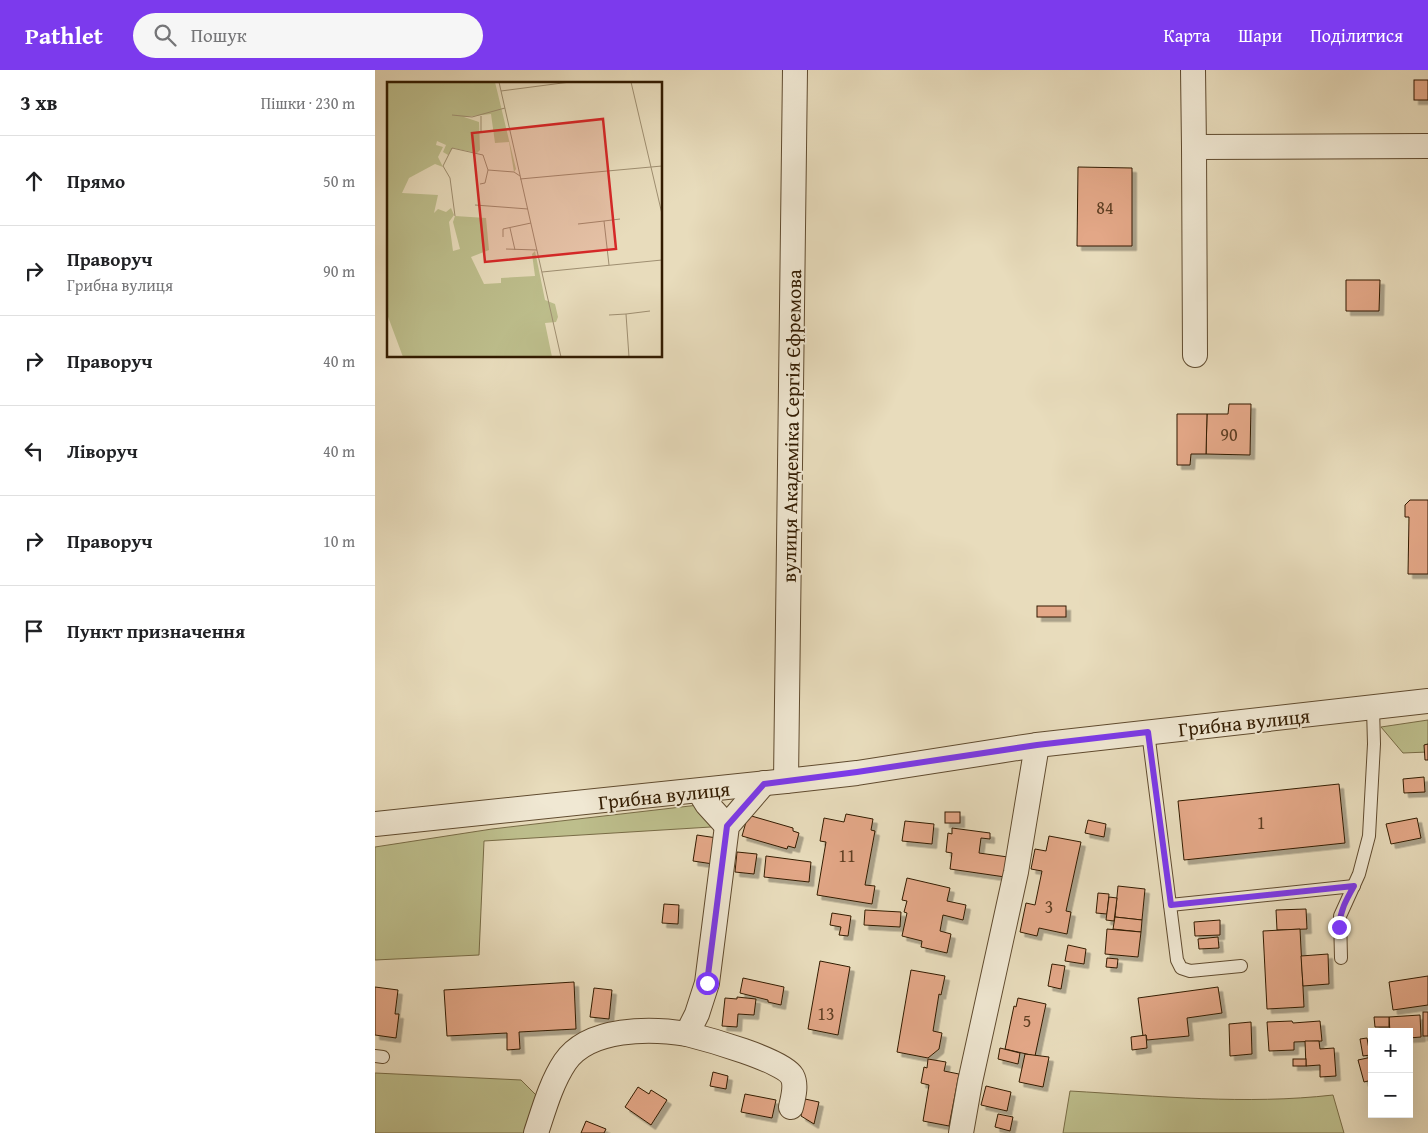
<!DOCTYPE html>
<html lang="uk">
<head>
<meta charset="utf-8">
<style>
  :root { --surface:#fff; --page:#f6f6f6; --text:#202124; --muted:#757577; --line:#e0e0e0; --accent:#7c3aed }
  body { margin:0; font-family:"Gentium Book Plus",serif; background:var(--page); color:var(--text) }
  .controls { position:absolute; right:15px; bottom:15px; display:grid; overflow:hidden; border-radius:0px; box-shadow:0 5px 20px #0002 }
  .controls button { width:45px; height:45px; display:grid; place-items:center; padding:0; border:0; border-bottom:1px solid var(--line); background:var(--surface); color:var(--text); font:25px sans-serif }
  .stop { position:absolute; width:15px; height:15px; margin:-11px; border:4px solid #7c3aed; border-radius:50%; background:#fff }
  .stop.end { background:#7c3aed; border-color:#fff; box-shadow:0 1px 5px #0008 }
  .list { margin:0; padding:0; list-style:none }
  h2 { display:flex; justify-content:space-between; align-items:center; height:65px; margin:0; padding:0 20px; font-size:21px }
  h2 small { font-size:16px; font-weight:400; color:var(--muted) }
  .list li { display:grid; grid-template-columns:32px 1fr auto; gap:15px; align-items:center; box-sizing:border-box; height:90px; padding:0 20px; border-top:1px solid var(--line) }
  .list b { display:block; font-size:19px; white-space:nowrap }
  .list p { margin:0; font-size:16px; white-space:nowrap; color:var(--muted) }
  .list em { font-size:16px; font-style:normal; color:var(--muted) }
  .icon { flex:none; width:28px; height:28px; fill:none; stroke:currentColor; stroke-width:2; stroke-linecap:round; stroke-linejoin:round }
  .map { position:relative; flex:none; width:1053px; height:1063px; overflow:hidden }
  header { display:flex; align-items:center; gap:30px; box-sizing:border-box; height:70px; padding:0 25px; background:var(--accent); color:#fff }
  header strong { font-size:24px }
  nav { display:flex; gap:28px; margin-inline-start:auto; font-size:18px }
  .search { width:350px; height:45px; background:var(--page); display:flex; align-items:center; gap:12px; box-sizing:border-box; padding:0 18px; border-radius:28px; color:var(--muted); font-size:19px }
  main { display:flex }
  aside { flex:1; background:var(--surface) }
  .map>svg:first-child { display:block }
  .green { fill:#bdbe8c; stroke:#786c46 }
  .building { fill:#e3a787; stroke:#321b00; filter:url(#shadow) }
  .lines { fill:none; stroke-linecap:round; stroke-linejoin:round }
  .lane-casing { stroke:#604b2f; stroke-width:14 }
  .street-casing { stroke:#604b2f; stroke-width:26 }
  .lane { stroke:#f0e8d3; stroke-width:12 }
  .street { stroke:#f0e8d3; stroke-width:24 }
  .route { stroke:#7c3aed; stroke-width:6 }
  .labels { text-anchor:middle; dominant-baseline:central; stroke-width:4; stroke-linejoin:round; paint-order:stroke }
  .number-label { font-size:18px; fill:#5e3e22 }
  .street-label { font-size:20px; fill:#321b00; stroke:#f0e8d3 }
  .inset-road { fill:none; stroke:#9f8f71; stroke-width:1 }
  .view { fill:#d62828; fill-opacity:0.15; stroke:#d62828; stroke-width:2.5 }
  .inset-edge { fill:none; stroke:#321b00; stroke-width:2.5 }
</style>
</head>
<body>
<header>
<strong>Pathlet</strong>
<div class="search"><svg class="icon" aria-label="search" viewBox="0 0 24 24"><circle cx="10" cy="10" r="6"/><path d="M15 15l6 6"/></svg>Пошук</div>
<nav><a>Карта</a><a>Шари</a><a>Поділитися</a></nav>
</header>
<main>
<aside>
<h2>3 хв<small>Пішки · 230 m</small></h2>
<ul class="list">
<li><svg class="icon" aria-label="ahead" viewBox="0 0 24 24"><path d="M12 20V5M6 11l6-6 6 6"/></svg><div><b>Прямо</b></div><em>50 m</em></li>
<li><svg class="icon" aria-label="right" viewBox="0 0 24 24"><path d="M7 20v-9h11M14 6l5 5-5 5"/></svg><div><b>Праворуч</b><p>Грибна вулиця</p></div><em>90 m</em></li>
<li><svg class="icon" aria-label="right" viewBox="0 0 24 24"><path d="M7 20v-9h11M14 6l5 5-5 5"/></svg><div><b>Праворуч</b></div><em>40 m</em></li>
<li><svg class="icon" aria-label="left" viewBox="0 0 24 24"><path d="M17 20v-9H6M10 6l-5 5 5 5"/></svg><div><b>Ліворуч</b></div><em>40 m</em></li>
<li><svg class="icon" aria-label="right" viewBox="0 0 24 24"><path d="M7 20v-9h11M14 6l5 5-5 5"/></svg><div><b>Праворуч</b></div><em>10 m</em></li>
<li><svg class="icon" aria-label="arrive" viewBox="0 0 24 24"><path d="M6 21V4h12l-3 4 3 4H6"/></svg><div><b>Пункт призначення</b></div></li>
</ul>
</aside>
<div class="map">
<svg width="1053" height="1063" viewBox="0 0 1053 1063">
  <defs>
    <filter id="shadow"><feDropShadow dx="4.5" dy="4.5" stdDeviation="0" flood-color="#0004"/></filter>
  </defs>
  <rect width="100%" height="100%" fill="#e8dcbc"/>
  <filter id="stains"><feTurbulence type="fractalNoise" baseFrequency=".004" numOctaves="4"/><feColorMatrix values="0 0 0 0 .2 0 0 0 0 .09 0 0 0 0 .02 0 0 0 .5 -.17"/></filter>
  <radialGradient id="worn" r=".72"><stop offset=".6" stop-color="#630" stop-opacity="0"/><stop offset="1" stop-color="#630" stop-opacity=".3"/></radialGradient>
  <g class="green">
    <polygon points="1053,650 1053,682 1028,683 1006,657"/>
    <polygon points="332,734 352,756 109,771 104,885 0,890 0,777 117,759"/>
    <polygon points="0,1003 146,1010 170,1034 161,1063 0,1063"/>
    <path d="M695 1021C783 1026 871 1035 958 1025L969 1063H688Z"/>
  </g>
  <g class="building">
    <rect x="1039" y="10" width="14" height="20"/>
    <polygon points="703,97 757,98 757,176 702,176"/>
    <polygon points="971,210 1005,210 1004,241 971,241"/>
    <polygon points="854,334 876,334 875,385 831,384 832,344 853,344"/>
    <polygon points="802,344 832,344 831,384 816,384 815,395 802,395"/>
    <polygon points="1035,430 1053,430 1053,504 1033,504 1034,447 1030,447 1030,435"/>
    <rect x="662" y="536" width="29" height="11"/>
    <polygon points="1053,674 1053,690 1050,690 1049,675"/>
    <polygon points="1049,707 1050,722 1029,723 1028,709"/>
    <polygon points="964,714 970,773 809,790 803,731"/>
    <rect x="570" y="742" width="15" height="11"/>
    <polygon points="471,744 498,749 496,760 500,761 490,815 500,816 497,834 442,825 451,772 445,771 449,748 469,752"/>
    <polygon points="373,745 418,758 418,761 424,763 420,778 413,776 412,779 367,766"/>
    <polygon points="1042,748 1046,768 1016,774 1011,754"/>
    <polygon points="713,750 731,754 729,767 710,763"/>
    <polygon points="530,751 559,754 557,774 527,771"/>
    <polygon points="577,758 615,763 615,769 606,768 604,783 633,787 630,807 575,799 577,783 571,782 573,763 577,764"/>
    <polygon points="322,765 342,768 338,794 318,791"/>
    <polygon points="674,766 706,772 691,841 696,842 692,864 664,858 662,866 645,862 651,833 660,835 667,801 656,799 660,779 671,781"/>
    <polygon points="362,782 382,784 379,804 360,802"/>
    <polygon points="391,786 436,792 434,812 389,807"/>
    <polygon points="532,808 575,818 572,831 591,835 588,850 568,845 565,861 576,864 572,883 546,877 547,871 527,866 532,843 529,842 532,831 527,830"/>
    <polygon points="743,816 770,819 767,850 740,847"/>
    <polygon points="723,823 734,824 732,844 721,843"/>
    <polygon points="734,827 742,828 739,851 731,850"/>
    <polygon points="289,834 304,835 303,854 287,853"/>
    <polygon points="931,839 932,859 902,860 901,840"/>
    <polygon points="490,840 526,842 525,857 489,855"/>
    <polygon points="457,843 476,846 473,866 464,865 466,857 455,855"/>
    <polygon points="740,847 767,850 766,862 738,859"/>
    <polygon points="845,850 845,865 820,866 819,852"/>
    <polygon points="732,859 766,862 763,887 730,884"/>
    <polygon points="925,859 929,937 892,939 888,861"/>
    <polygon points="843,867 844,878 824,879 823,869"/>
    <polygon points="693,875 711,879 709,894 690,891"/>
    <polygon points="953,884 954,914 928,916 926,886"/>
    <polygon points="732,888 743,889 742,898 731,897"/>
    <polygon points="445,891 475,897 463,965 433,959"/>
    <polygon points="677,894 690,896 686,919 673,916"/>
    <polygon points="536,900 570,906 566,925 564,924 558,961 567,963 564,979 553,988 522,982"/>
    <polygon points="1053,906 1053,935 1018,940 1014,912"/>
    <polygon points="368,908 409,917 406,935 393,932 393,930 365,923"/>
    <polygon points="199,912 201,959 144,962 145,979 132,980 132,963 72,966 69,920"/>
    <polygon points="0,917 23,920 20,944 24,944 21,968 0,965"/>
    <polygon points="843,917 847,943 812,948 814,966 772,970 771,965 768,966 763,928"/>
    <polygon points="219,918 237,920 234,949 215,947"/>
    <polygon points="362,927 381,929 379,945 363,944 362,957 347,956 350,928 362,929"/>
    <polygon points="643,928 671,934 660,986 630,979 639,936 641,937"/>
    <rect x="1048" y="942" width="5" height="24"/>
    <polygon points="1045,945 1046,967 1034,968 1034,962 1015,962 1014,947"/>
    <polygon points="999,947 1014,947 1014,957 1000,957"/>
    <polygon points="917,951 918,953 945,951 947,971 919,972 919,980 894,981 892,952"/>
    <polygon points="876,952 877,984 855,986 854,954"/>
    <polygon points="771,965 772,978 757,980 756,967"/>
    <polygon points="992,968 995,985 988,986 985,969"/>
    <polygon points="930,971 944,971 945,979 959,978 961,1006 945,1007 945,995 931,996"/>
    <polygon points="625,978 645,983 643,994 623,989"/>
    <polygon points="650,984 674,987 668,1017 644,1012"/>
    <polygon points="997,987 997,1010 989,1012 983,990"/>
    <polygon points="553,989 571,992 569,1001 584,1004 574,1056 548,1051 554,1015 546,1013 549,997 552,998"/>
    <rect x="918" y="989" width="13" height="7"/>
    <polygon points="338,1002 353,1006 351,1019 335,1016"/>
    <polygon points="611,1016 636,1022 632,1041 606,1035"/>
    <polygon points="263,1017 274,1024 276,1020 292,1030 276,1055 250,1037"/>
    <polygon points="370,1024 401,1030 397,1048 366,1042"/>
    <polygon points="430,1029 444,1032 439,1054 426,1046"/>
    <polygon points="623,1044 638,1047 635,1061 620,1057"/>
    <polygon points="211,1051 231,1059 229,1063 206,1063"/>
  </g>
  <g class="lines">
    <defs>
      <g id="lane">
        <polyline points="773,662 802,890 806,898 815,901 866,896"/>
        <polyline points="795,835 979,816"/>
        <polyline points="966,888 965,846 984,804 994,766 999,674 998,638"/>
        <polyline points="0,986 8,987"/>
      </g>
      <g id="street">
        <polyline points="818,0 819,77"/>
        <polyline points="820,285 819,77 1053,76"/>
        <polyline points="411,711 420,0"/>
        <polyline points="324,721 332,734 352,756"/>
        <polyline points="0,754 411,711 482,703 662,675 1053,631"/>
        <path d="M312 964C332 969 408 990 417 1006 422 1015 418 1028 416 1037"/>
        <path d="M161 1063C169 1039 176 1013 190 992 214 957 276 958 312 964L322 944 332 913 352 756 389 713"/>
        <polyline points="586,1063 595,1012 641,802 662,675"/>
      </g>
    </defs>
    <use href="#lane" class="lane-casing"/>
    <use href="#street" class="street-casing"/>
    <use href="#lane" class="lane"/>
    <use href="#street" class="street"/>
  </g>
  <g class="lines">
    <path class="route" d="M332 913 352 756 389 714 482 702 662 675 773 662 796 835 979 816C971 830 965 841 964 857"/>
  </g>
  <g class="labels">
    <g class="number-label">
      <text x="730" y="137">84</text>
      <text x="854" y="364">90</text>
      <text x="886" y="752">1</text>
      <text x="472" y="785">11</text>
      <text x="674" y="836">3</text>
      <text x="451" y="943">13</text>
      <text x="652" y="950">5</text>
    </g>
    <g class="street-label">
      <text transform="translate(416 356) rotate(-89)">вулиця Академіка Сергія Єфремова</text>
      <text transform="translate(869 652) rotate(-6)">Грибна вулиця</text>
      <text transform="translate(289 725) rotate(-6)">Грибна вулиця</text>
    </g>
  </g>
  <g transform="translate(12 12)">
    <rect width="275" height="275" fill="#e8dcbc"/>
    <path d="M0 0H108L129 87 127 90 122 60 108 61 104 32 77 35 92 40 93 68 90 71 66 66 61 73 56 70 59 63 50 59 49 63 56 65 51 75 56 85 48 82 22 96 15 111 51 113 47 131 51 127 59 130 64 126 67 133 62 140 66 169 73 167 66 140 68 134 99 136 102 168 84 175 97 202 114 201V196L148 194 145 172 148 169 158 218 168 222 171 235 169 240 158 241 165 275H16L0 232Z" fill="#bdbe8c"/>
    <path class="inset-road" d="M112 0 174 275M244 0 275 132M114 9 183 0M65 33 85 35 118 26M94 34V51M133 97 275 84M93 102 98 101 101 88M88 123 141 127M68 134 63 96 56 84 65 66 96 73 101 88 127 90 133 94M217 139 233 137M191 142 217 139 222 183M123 146 128 168M116 155V147L144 141M119 167 150 168M155 190 275 178M239 232 263 229M222 233 239 232 242 275"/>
    <path class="view" d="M216 37 229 167 98 180 85 51Z"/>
    <rect width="275" height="275" class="inset-edge"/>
  </g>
  <rect width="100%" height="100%" filter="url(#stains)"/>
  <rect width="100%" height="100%" fill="url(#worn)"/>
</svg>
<div class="controls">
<button>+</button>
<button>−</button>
</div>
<div class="stop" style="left:332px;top:913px"></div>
<div class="stop end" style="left:964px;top:857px"></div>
</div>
</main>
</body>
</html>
